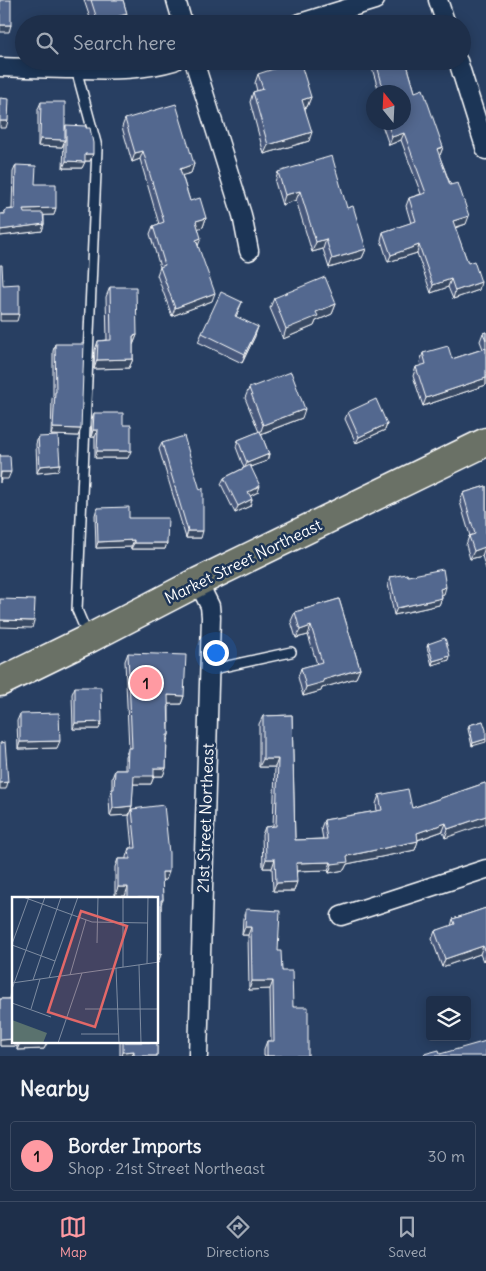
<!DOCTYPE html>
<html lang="en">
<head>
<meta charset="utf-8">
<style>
  :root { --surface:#1e2f4a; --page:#263751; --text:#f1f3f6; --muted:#a1a9b5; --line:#3c4a62; --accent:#ff9aa2 }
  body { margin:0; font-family:Delius,sans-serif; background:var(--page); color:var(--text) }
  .controls { position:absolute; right:15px; bottom:15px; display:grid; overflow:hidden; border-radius:5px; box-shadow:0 2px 12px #0003 }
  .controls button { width:45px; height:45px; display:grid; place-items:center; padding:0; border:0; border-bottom:1px solid var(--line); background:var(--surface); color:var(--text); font:25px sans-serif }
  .compass { position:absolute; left:366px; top:85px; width:45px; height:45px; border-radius:50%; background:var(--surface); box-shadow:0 2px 12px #0003; rotate:342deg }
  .you { position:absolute; left:215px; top:652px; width:18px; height:18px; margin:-12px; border:4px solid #fff; border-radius:50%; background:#1a73e8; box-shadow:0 0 0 8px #1a73e833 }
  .badge { display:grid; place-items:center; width:32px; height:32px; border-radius:50%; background:var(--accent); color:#111; font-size:16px; font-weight:700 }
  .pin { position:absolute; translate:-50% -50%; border:2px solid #fff; box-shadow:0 1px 5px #0006 }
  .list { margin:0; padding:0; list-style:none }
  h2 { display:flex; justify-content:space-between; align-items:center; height:65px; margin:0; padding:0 20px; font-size:21px }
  h2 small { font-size:16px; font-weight:400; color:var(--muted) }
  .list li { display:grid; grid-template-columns:32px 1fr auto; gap:15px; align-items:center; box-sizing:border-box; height:70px; margin:0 10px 10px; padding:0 10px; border:1px solid var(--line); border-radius:5px }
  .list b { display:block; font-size:19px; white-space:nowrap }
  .list p { margin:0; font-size:16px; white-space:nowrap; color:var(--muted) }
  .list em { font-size:16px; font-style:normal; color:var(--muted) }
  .icon { flex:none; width:28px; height:28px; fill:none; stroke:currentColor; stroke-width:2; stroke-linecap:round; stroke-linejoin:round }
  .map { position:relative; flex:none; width:486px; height:1056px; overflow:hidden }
  .search { position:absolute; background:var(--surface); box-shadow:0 2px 12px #0003; left:15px; right:15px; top:15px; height:55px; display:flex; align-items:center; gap:12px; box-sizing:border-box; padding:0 18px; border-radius:28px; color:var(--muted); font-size:19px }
  .sheet { height:145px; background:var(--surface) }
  nav { display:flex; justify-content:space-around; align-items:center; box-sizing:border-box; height:70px; border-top:1px solid var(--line); background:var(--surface); font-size:14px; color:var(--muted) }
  nav a { display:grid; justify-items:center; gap:2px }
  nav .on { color:var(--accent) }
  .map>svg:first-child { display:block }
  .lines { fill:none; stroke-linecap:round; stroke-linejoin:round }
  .lane-casing { stroke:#fff; stroke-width:12 }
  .street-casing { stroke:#fff; stroke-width:21 }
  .primary-casing { stroke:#fff; stroke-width:31 }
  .lane { stroke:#1d3557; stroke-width:9 }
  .street { stroke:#1d3557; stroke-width:18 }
  .primary { stroke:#6a7166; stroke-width:28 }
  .wall { fill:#47597b; stroke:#fff }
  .shaded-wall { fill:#394964; stroke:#fff }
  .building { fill:#52688f; stroke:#fff }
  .labels { text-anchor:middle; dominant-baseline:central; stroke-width:5; stroke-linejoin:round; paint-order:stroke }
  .street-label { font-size:16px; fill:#fff; stroke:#1d3557 }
  .inset-road { fill:none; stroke:#7e8ca1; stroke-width:1 }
  .view { fill:#e26868; fill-opacity:0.15; stroke:#e26868; stroke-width:2.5 }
  .inset-edge { fill:none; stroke:#fff; stroke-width:2.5 }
</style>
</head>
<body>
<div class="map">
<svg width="486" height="1056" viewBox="0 0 486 1056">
  <rect width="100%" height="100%" fill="#283f62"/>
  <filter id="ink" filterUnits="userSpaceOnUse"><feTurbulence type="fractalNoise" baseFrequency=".02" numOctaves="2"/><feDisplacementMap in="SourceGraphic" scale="10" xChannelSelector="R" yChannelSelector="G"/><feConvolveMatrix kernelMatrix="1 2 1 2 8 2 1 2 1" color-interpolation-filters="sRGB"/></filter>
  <g filter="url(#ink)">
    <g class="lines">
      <defs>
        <g id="lane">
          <polyline points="76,69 96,143 97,149 77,610 88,636"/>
          <polyline points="209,670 291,652"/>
        </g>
        <g id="street">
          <polyline points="176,0 183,24"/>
          <polyline points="438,0 446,24"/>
          <polyline points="297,24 375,0"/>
          <polyline points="194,61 242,215 249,251"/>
          <polyline points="458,61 486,150"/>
          <path d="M0 67C27 68 54 69 82 69 113 70 144 70 174 61"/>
          <polyline points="198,582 210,606 211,617 198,1056"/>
          <polyline points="341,916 486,869"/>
        </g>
        <polyline id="primary" points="0,682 90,638 198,582 486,442"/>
      </defs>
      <use href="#lane" class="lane-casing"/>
      <use href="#street" class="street-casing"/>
      <use href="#primary" class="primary-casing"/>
      <use href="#lane" class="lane"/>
      <use href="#street" class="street"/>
      <use href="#primary" class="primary"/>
    </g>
    <g class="wall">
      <polygon points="84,0 123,0 127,14 123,23 92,24"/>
      <polygon points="370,61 406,61 415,92 443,147 440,155 439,155 466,224 455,228 468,263 479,290 453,299 448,287 431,293 417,253 388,262 381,240 383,232 411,223 406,206 409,198 421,194 401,140 389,145 381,122 404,122 404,92 379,92"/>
      <polygon points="258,74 311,97 307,107 305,107 309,141 264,154 250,102 253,92 257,91 255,83"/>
      <polygon points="41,102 65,129 66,125 90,161 85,161 82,168 63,168 64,143 62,147 38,146 38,109"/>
      <polygon points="125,119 194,164 191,173 182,175 190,201 206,218 203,227 198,228 198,246 212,301 172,316 157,275 160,267 150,234 153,226 159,224 140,159 132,162 122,127"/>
      <polygon points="16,165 35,184 54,215 44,215 44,224 42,231 0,236 0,214 3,214 5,210 12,209 13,172"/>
      <polygon points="278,172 347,208 366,249 362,258 329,268 323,249 312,252 296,200 282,205 275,182"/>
      <polygon points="110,287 137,335 133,345 133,359 129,368 94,369 95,350 98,341 107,340 106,297"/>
      <polygon points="274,298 336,304 332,314 316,321 314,326 283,339 270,308"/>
      <polygon points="242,302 236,317 255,336 242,363 198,342 202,333"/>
      <polygon points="486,332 486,385 423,406 413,376 416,367 421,366 420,362 423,353 452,359 483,349 480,341 483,333"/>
      <polygon points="55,344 78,436 51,435 52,399 53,395 53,351"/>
      <polygon points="249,388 302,418 261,434 269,454 267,461 251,467 258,492 250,496 252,499 250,506 235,513 221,484 224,478 244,468 236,447 238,440 259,432 245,398"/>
      <polygon points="348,412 387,424 385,430 356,443 345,419"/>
      <polygon points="94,413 123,425 128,458 95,458 95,437 91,437 92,420"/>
      <polygon points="38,437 58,471 37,473 36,444"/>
      <polygon points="162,443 201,538 186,538 159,449"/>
      <polygon points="486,486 486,569 482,556 470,559 466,545 469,536 470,536 460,502 463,493"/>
      <polygon points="97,508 129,518 167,543 165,549 131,549 131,547 96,548 95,515"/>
      <polygon points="408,576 444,594 441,594 442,598 439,605 394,615 388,584 390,577"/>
      <polygon points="339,599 360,669 356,678 322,688 321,691 303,696 298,677 301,668 317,664 308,635 296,638 291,621 295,612"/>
      <polygon points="428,644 449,660 432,665 427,647"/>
      <polygon points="128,653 184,696 181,704 169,704 169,735 167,741 166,768 163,776 154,776 151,784 133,784 132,806 129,815 110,816 109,798 112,790 112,778 115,770 125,770 125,756 129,748 125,661"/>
      <polygon points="75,687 99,729 73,729 72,694"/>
      <polygon points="20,714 57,748 18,749 17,721"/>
      <polygon points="292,715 295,840 323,839 321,828 324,820 377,811 376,804 379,795 412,808 485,783 445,838 443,831 418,840 415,850 347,864 344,870 329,873 328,870 297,871 294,891 273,891 272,868 263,868 262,835 265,827 273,826 275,767 259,767 259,724 263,716"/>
      <polygon points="483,721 472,746 468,729 469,725"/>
      <polygon points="132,809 166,880 162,880 163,900 161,904 161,954 158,963 158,898 125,898 125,896 115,896 115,867 118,859 126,859 126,857 129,848 132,848 129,817"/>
      <polygon points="486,908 486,960 483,961 480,954 442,967 432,939 435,931 451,926 453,919"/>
      <polygon points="246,909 278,951 282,971 308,1056 264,1056 264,1049 267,1041 271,1041 270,989 249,990 248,935 242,935 243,918"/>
      <polygon points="11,992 14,1042 47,1042 44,1049 17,1050 17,1046 0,1046 0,999 9,999"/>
      <rect x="120" y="1042" width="37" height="14"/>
    </g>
    <g class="shaded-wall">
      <polygon points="127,14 123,23 97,24 98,22"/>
      <polygon points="0,25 11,25 9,32 0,32"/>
      <polygon points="311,97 307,107 299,109 302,100"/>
      <polygon points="0,121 8,121 6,128 0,128"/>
      <polygon points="312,132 309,141 264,154 268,145"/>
      <polygon points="404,133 401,140 389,145 392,137"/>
      <polygon points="40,139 65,140 62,147 38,146"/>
      <polygon points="443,147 440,155 434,157 437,149"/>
      <polygon points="143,151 140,159 132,162 135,153"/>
      <polygon points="85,154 93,154 90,161 82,161"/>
      <polygon points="66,161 85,162 82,168 63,168"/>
      <polygon points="194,164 191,173 177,177 180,169"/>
      <polygon points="300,191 296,200 282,205 285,195"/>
      <polygon points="56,208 54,215 21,216 23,209"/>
      <polygon points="469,216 466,224 450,229 453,221"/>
      <polygon points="206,218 203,227 193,230 196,221"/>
      <polygon points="44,224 42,231 0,236 0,230"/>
      <polygon points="201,238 198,246 196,240"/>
      <polygon points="326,239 323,249 312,252 316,242"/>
      <polygon points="419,245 417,253 388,262 391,255"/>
      <polygon points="366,249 362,258 329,268 332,259"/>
      <polygon points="451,279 448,287 431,293 433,285"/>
      <polygon points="481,282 479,290 453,299 455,291"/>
      <polygon points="215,293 212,301 172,316 175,308"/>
      <polygon points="336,304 332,314 316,321 314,326 283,339 286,329 316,312"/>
      <polygon points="0,314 19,314 17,321 0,321"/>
      <polygon points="258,327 255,336 242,363 245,354"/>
      <polygon points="137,335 133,345 133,336"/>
      <polygon points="133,359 129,368 94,369 97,360"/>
      <polygon points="486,378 486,385 423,406 426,398"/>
      <polygon points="305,409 302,418 260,434 263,425"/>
      <polygon points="387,424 385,430 356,443 359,437"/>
      <polygon points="53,428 81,429 78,436 51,435"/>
      <polygon points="93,430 98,430 95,437 91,437"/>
      <polygon points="97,451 131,451 128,458 95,458"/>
      <polygon points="269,454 267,461 244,469 247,463"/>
      <polygon points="60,464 58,471 37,473 40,466"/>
      <polygon points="1,472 11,472 8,479 0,479"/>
      <polygon points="260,486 258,492 246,498 248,492"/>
      <polygon points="252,499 250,506 235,513 238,506"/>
      <polygon points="188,531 203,531 201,538 186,538"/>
      <polygon points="134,540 131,547 96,548 98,542"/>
      <polygon points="134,543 167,543 165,549 131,549"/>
      <polygon points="485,547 482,556 470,559 474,551"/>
      <polygon points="446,587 444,594 437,595 440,589"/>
      <polygon points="442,598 439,605 394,615 397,608"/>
      <polygon points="0,620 34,621 32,628 0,627"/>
      <polygon points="311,626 308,635 296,638 300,630"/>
      <polygon points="450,656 449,660 432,665 433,661"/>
      <polygon points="360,669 356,678 322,688 321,691 303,696 306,687 323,680"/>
      <polygon points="168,695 184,696 181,704 165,704"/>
      <polygon points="102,722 99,729 73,729 75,723"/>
      <polygon points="486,739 486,742 472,746 473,743"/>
      <polygon points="60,741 57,748 18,749 20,742"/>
      <polygon points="263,759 278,759 275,767 259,767"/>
      <polygon points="154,768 166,768 163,776 154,776 151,784 131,784 134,776"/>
      <polygon points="8,782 6,789 0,789 0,783"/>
      <polygon points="132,806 129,815 110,816 113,808"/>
      <polygon points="486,816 486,824 445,838 448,829"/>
      <polygon points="446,823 443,831 414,841 417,833"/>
      <polygon points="418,841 415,850 347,864 344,870 329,873 332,864 347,856"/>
      <polygon points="266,859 275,859 272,868 263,868"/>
      <polygon points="331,862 328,870 293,871 296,863"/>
      <polygon points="162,872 169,872 166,880 159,880"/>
      <polygon points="297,882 294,891 273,891 276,883"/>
      <polygon points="118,887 128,887 125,896 115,896"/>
      <polygon points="245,927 251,927 248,935 242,935"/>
      <polygon points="483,946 480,954 442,967 445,959"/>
      <polygon points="486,953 486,960 483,961"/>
      <polygon points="158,954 161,954 158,963"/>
      <polygon points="252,981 273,981 270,989 249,990"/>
      <polygon points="14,1039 14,1042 19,1042 17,1046 0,1046 0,1040"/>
      <polygon points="20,1043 47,1043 44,1049 17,1050"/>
      <polygon points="134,1051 132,1056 122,1056 123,1052"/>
    </g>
    <g class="building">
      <rect x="0" y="0" width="11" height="25"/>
      <polygon points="91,0 123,0 127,14 98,22"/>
      <polygon points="298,61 300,61 311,97 302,100 312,132 268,145 253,92 263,89 258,74"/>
      <polygon points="376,61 406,61 415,92 423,89 443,147 437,149 450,185 458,183 469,216 453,221 468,263 474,261 481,282 455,291 451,279 433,285 419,245 391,255 383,232 416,221 409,198 426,193 404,133 392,137 387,122 404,122 404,92 384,92"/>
      <polygon points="0,98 9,99 8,121 0,121"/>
      <polygon points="41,102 65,102 65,140 40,139"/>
      <polygon points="176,104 194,164 180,169 190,201 200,198 206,218 196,221 201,238 196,240 215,293 175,308 160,267 165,265 153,226 164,222 143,151 135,153 125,119"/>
      <polygon points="66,125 86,126 86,128 90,128 93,143 93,154 85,154 85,162 66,161"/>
      <polygon points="332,156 347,208 353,206 366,249 332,259 326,239 316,242 300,191 285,195 278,172"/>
      <polygon points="16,165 36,166 35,184 56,184 56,208 23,209 24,213 43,213 44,224 0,230 0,214 5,214 5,210 15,209"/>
      <polygon points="0,265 2,265 3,285 19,284 19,314 0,314"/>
      <polygon points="325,277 336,304 316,312 318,316 286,329 274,298"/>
      <polygon points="110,287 136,287 137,335 133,336 133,359 97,360 98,341 111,340"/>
      <polygon points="221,292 242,302 235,316 258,327 245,354 202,333"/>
      <polygon points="486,332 486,340 483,333"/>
      <polygon points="55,344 84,344 81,429 53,428 55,392 56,392"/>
      <polygon points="448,346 452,359 486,348 486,378 426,398 416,367 426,364 423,353"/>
      <polygon points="291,372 305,409 263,425 249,388"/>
      <polygon points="376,399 387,424 359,437 348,412"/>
      <polygon points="94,413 123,413 123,425 131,425 131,451 97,451 98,430 93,430"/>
      <polygon points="260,431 269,454 247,463 238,440"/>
      <polygon points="58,436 60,464 40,466 38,437"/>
      <polygon points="184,436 200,490 203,488 203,531 188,531 162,443"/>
      <polygon points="0,454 0,456 10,456 11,472 1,472 0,483"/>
      <polygon points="250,465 260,486 248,492 252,499 238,506 224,478"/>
      <polygon points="486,486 486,550 485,547 474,551 469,536 475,534 463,493"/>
      <polygon points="129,507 129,518 168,518 167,543 134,543 134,540 98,542 97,508"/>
      <polygon points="443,569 446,587 440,589 442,598 397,608 390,577 407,574 408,576"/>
      <polygon points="0,599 35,600 34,621 0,620"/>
      <polygon points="339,599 360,669 323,680 324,682 306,687 301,668 322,662 311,626 300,630 295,612"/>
      <polygon points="445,638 450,656 433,661 428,644"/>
      <polygon points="128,653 186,655 184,696 168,695 169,735 167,735 166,768 154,768 154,776 134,776 132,806 113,808 112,789 114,789 115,770 127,770 128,748 132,748"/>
      <polygon points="75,687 101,687 102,722 75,723"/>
      <polygon points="59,713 60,741 20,742 20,714"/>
      <polygon points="292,715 295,840 327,839 324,820 382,810 379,795 408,789 412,808 485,783 486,785 486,816 448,829 446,823 417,833 418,841 347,856 348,862 332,864 331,862 296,863 297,882 276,883 275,859 266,859 265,827 276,826 278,759 263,759 263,716"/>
      <polygon points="483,721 486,730 486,739 473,743 469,725"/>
      <polygon points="5,742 8,782 0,783 0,743"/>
      <polygon points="164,805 169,853 169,872 162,872 163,900 161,900 161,954 158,954 158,962 158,898 128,898 128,887 118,887 118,859 130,859 129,848 136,848 132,809"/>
      <polygon points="486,908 486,952 483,946 445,959 435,931 455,924 453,919"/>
      <polygon points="246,909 280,911 278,951 281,951 282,971 292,971 293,1007 308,1007 308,1056 267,1056 267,1041 274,1041 273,981 252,981 251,927 245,927"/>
      <polygon points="11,992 14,992 14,1039 0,1040 0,999 11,999"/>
      <polygon points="486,1041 486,1056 425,1056 424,1054 439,1050 440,1054"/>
      <rect x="20" y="1042" width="27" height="1"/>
      <polygon points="123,1042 157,1042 157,1056 134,1056 134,1051 123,1052"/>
    </g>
  </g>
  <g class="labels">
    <g class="street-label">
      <text transform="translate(243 561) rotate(-26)">Market Street Northeast</text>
      <text transform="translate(205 818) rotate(-88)">21st Street Northeast</text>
    </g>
  </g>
  <g transform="translate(12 897)">
    <rect width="146" height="146" fill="#283f62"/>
    <path d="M0 123 35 136 31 146H0Z" fill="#5a726e"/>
    <path class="inset-road" d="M11 0 80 25 136 26M85 46 86 0M0 47 17 0M0 48 43 64M135 67 136 0M127 68 129 146M111 70V0M104 71 107 146M58 78 74 23M37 81 66 0M21 83 49 0M0 86 147 65M0 92 33 0M0 106 39 120M19 112 28 82M73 112H147M69 137H106M46 146 70 76"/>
    <path class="view" d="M69 14 115 29 83 130 36 115Z"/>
    <rect width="146" height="146" class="inset-edge"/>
  </g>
</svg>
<div class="controls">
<button><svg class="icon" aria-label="layers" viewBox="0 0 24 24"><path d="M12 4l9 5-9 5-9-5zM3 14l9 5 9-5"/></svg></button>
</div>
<svg class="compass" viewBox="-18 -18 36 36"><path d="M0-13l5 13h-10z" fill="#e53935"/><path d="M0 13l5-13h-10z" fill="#a1a9b5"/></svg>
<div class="you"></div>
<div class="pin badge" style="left:146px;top:683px">1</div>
<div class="search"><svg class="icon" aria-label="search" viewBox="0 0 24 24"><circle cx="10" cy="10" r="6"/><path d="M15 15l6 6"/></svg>Search here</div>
</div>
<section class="sheet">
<h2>Nearby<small></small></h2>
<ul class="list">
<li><span class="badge">1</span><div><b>Border Imports</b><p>Shop · 21st Street Northeast</p></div><em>30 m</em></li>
</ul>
</section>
<nav>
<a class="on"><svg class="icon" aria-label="map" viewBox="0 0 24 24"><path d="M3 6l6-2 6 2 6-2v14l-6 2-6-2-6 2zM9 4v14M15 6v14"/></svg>Map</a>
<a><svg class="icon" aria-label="directions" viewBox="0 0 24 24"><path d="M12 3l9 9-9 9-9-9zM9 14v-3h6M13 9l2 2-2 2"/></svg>Directions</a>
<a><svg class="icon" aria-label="saved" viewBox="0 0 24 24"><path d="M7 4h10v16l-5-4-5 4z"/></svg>Saved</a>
</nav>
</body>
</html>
